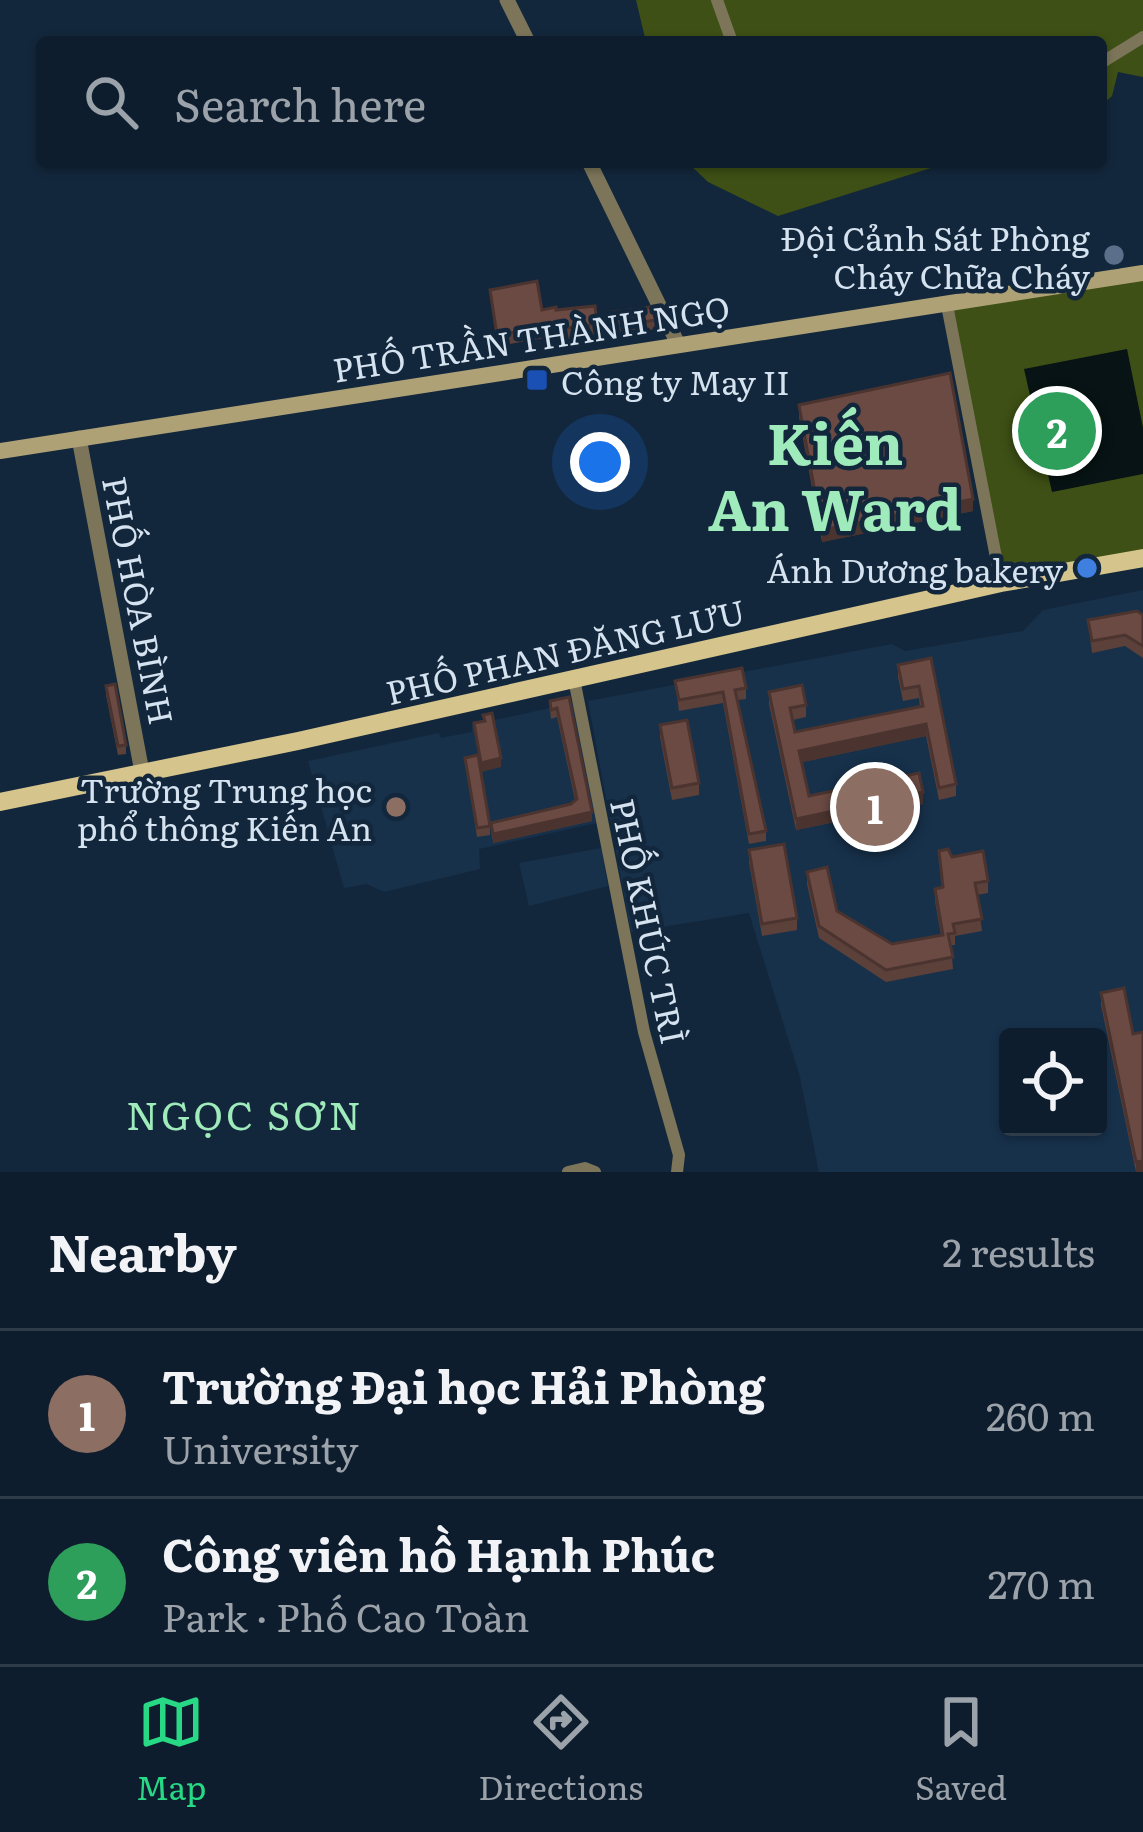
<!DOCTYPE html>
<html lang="en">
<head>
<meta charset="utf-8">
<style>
  :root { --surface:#0e1d2d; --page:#172635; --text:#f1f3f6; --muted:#9ba2aa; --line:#2e3b49; --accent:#27d885 }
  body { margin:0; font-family:Literata,serif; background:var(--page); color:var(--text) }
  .controls { position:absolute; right:36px; bottom:36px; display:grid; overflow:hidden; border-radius:12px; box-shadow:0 3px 9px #0004 }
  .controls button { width:108px; height:108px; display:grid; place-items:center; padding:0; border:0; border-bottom:3px solid var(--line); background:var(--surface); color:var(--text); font:60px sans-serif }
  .you { position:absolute; left:600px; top:462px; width:42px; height:42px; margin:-30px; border:9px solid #fff; border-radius:50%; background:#1a73e8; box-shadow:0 0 0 18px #1a73e833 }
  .badge { display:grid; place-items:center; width:78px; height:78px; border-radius:50%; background:var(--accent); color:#fff; font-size:39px; font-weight:700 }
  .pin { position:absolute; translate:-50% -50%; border:6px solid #fff; box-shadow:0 3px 12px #0006 }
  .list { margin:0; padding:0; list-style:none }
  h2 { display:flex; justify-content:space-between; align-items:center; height:156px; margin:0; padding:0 48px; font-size:51px }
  h2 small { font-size:39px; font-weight:400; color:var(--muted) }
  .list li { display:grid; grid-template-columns:78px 1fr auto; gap:36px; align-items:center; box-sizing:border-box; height:168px; padding:0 48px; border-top:3px solid var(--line) }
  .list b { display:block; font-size:45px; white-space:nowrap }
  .list p { margin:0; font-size:39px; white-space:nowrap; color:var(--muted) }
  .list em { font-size:39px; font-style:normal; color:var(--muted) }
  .icon { flex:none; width:66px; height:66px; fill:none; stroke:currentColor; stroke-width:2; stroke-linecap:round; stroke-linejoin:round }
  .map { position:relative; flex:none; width:1143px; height:1172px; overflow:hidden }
  .search { position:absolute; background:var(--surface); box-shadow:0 3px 9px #0004; left:36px; right:36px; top:36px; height:132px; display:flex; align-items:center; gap:30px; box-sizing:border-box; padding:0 42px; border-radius:12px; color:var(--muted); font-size:45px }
  .sheet { height:492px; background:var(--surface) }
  nav { display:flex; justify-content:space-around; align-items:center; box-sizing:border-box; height:168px; border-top:3px solid var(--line); background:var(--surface); font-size:33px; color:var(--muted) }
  nav a { display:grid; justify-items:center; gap:6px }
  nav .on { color:var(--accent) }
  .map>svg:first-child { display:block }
  .built { fill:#17314b; fill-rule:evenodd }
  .green { fill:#3e5015 }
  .water { fill:#071314; fill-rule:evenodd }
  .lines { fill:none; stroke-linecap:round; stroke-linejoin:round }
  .minor { stroke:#7c755a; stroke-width:12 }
  .tertiary { stroke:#7c755a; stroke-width:15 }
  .secondary { stroke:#aea176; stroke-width:16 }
  .primary { stroke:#d5c48b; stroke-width:18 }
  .wall { fill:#5c403a }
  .shaded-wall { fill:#4b342f }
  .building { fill:#6b4a43; stroke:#4b342f; stroke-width:3 }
  .service-dot { fill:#5c6f8a; stroke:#13273c; stroke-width:4.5 }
  .transit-dot { fill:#1a4fb4; stroke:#13273c; stroke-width:4.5 }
  .shop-dot { fill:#3f7fe0; stroke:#13273c; stroke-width:4.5 }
  .education-dot { fill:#8d6e63; stroke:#13273c; stroke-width:4.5 }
  .labels { text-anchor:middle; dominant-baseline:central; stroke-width:9; stroke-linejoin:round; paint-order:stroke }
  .poi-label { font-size:33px; fill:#d5e2ef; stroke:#13273c; text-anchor:end }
  .street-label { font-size:33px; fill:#d5e2ef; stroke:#13273c }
  .quarter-label { font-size:39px; letter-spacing:3px; fill:#9febbb; stroke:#13273c }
  .town-label { font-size:57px; font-weight:bold; fill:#9febbb; stroke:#13273c }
</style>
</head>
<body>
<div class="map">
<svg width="1143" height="1172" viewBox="0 0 1143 1172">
  <rect width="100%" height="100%" fill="#13273c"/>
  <g class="built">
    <path d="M1143 590V1172H819L800 1077 749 913 631 932 588 701 892 644 905 651 1023 631 1043 610ZM1008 1037H1098V1127H1008Z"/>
    <polygon points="573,703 597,823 479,849 480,869 384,892 367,884 344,888 308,761 439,733 441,738 472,732 472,725"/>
    <polygon points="601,848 608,886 529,906 519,863"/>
  </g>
  <g class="green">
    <polygon points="636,0 1143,0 1143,77 1118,72 1112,96 1101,106 1101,42 646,42"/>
    <polygon points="687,162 950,162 778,216 708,182"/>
    <polygon points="1143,274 1143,556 1001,583 947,305"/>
  </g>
  <path class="water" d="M1127 349 1143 428V474L1052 492 1024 369ZM1084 408 1094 409 1101 417 1102 427 1091 438 1082 437 1072 427 1073 417Z"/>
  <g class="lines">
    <g class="minor">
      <polyline points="717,0 732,42"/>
      <polyline points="1101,63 1143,37"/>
      <polyline points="947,305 1001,583"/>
      <polyline points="574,679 644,1032 679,1155 677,1172"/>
      <polyline points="568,1172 585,1168 595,1172"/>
    </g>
    <g class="tertiary">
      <polyline points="507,0 528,42"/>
      <polyline points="589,162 678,344"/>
      <polyline points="79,438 142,772"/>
    </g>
    <polyline class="secondary" points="0,451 1143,273"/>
    <polyline class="primary" points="0,802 298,741 1001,583 1143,558"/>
  </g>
  <g class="wall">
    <polygon points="490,290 542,310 556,310 597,324 597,335 552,341 551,337 497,346"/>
    <polygon points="613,312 656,320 656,329 615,335"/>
    <polygon points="799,405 973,511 822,542 799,417"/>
    <polygon points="1143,615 1143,658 1125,646 1092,653 1088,620"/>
    <polygon points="931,658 956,784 956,796 939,800 926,736 802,762 809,796 923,804 796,830 769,704 769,692 806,705 806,717 793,720 795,732 920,707 919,698 903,701 898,677 898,665"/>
    <polygon points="675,681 746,688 746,699 737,700 766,831 766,841 749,844 723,703 679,711"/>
    <polygon points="106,686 126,745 126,754 118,755 106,695"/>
    <polygon points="569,697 592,821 493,843 491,823 571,804 575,800 557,717 551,719 550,710 550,701"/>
    <polygon points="660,725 699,783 699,795 672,800 660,737"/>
    <polygon points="465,758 490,826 490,835 477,837"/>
    <polygon points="749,850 797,918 797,930 762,936 749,862"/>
    <polygon points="939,851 952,857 988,881 988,893 977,895 982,931 955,936 955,945 951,945 953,969 886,982 819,938 807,884 807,872 837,911 892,944 941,935 935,901 935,889 942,888"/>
    <polygon points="1101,993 1133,1034 1143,1172 1136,1172 1101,1005"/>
  </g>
  <g class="shaded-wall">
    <polygon points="973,499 973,511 822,542 822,530"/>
    <polygon points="926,724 926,736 799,763 799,751"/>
    <polygon points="501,758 501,767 481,772 481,763"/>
    <polygon points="923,792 923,804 796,830 796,819"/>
    <polygon points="592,812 592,821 493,843 493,834"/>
    <polygon points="1143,1161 1143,1172 1136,1172 1136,1162"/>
  </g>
  <g class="building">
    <polygon points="537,281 542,310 556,307 556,310 595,306 597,324 552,330 551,326 497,335 490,290"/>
    <polygon points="651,307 656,320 615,326 613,312"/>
    <polygon points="950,373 973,499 822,530 799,405"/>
    <polygon points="1137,611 1143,615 1143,646 1125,635 1092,641 1088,620"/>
    <polygon points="931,658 956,784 939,788 926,724 799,751 809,796 919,773 923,792 796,819 769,692 802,685 806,705 790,708 795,732 923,706 919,686 903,689 898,665"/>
    <polygon points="742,668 746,688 735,690 766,831 749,834 723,692 679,700 675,681"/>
    <polygon points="115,684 126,745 118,746 106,686"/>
    <polygon points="569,697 592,812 493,834 491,823 571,804 577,799 557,708 551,710 550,701"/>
    <polygon points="492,713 501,758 481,763 474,723 485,721 483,715"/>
    <polygon points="687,720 699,783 672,788 660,725"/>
    <polygon points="478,755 490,826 477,828 465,758"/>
    <polygon points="784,844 797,918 762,924 749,850"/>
    <polygon points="948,849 952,857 983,851 988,881 975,883 982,919 953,924 955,933 948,934 953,957 886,970 819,926 807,872 827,867 837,911 892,944 943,935 935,889 943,887 939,851"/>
    <polygon points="1124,988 1133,1034 1143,1032 1143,1161 1136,1162 1101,993"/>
  </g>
  <circle class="service-dot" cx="1114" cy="255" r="12"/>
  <rect class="transit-dot" x="525" y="368" width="24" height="24" rx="6"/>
  <circle class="shop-dot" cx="1087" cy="568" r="12"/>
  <circle class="education-dot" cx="396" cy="807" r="12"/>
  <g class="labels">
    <g class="poi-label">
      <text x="1090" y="236">Đội Cảnh Sát Phòng<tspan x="1090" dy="38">Cháy Chữa Cháy</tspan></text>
      <text x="561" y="380" text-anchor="start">Công ty May II</text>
      <text x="1063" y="568">Ánh Dương bakery</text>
      <text x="372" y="788">Trường Trung học<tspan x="372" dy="38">phổ thông Kiến An</tspan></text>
    </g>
    <g class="street-label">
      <text transform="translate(531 337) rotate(-9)">PHỐ TRẦN THÀNH NGỌ</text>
      <text transform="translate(140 600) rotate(79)">PHỐ HÒA BÌNH</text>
      <text transform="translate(565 650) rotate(-13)">PHỐ PHAN ĐĂNG LƯU</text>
      <text transform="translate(650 921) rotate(78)">PHỐ KHÚC TRÌ</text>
    </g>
    <g class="quarter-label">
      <text x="245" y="1113">NGỌC SƠN</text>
    </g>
    <g class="town-label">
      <text x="835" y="440">Kiến<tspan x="835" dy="66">An Ward</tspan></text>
    </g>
  </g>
</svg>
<div class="controls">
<button><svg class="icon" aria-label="locate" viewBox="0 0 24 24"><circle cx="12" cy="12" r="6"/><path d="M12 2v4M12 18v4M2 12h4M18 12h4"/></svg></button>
</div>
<div class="you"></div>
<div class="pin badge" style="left:875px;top:807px;background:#8d6e63">1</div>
<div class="pin badge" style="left:1057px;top:431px;background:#2e9e5b">2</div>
<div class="search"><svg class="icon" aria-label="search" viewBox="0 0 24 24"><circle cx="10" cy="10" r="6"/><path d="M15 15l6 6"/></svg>Search here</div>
</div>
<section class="sheet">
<h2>Nearby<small>2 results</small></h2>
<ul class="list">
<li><span class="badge" style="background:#8d6e63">1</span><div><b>Trường Đại học Hải Phòng</b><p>University</p></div><em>260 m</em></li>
<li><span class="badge" style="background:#2e9e5b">2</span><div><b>Công viên hồ Hạnh Phúc</b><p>Park · Phố Cao Toàn</p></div><em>270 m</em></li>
</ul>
</section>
<nav>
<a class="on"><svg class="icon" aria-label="map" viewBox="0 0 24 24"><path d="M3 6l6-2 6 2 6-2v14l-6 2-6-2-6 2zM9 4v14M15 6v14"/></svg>Map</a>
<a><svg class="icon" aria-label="directions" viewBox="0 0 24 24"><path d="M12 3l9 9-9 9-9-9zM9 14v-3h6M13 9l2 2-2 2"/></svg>Directions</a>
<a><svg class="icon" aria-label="saved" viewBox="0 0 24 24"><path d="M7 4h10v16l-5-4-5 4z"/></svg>Saved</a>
</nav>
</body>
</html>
